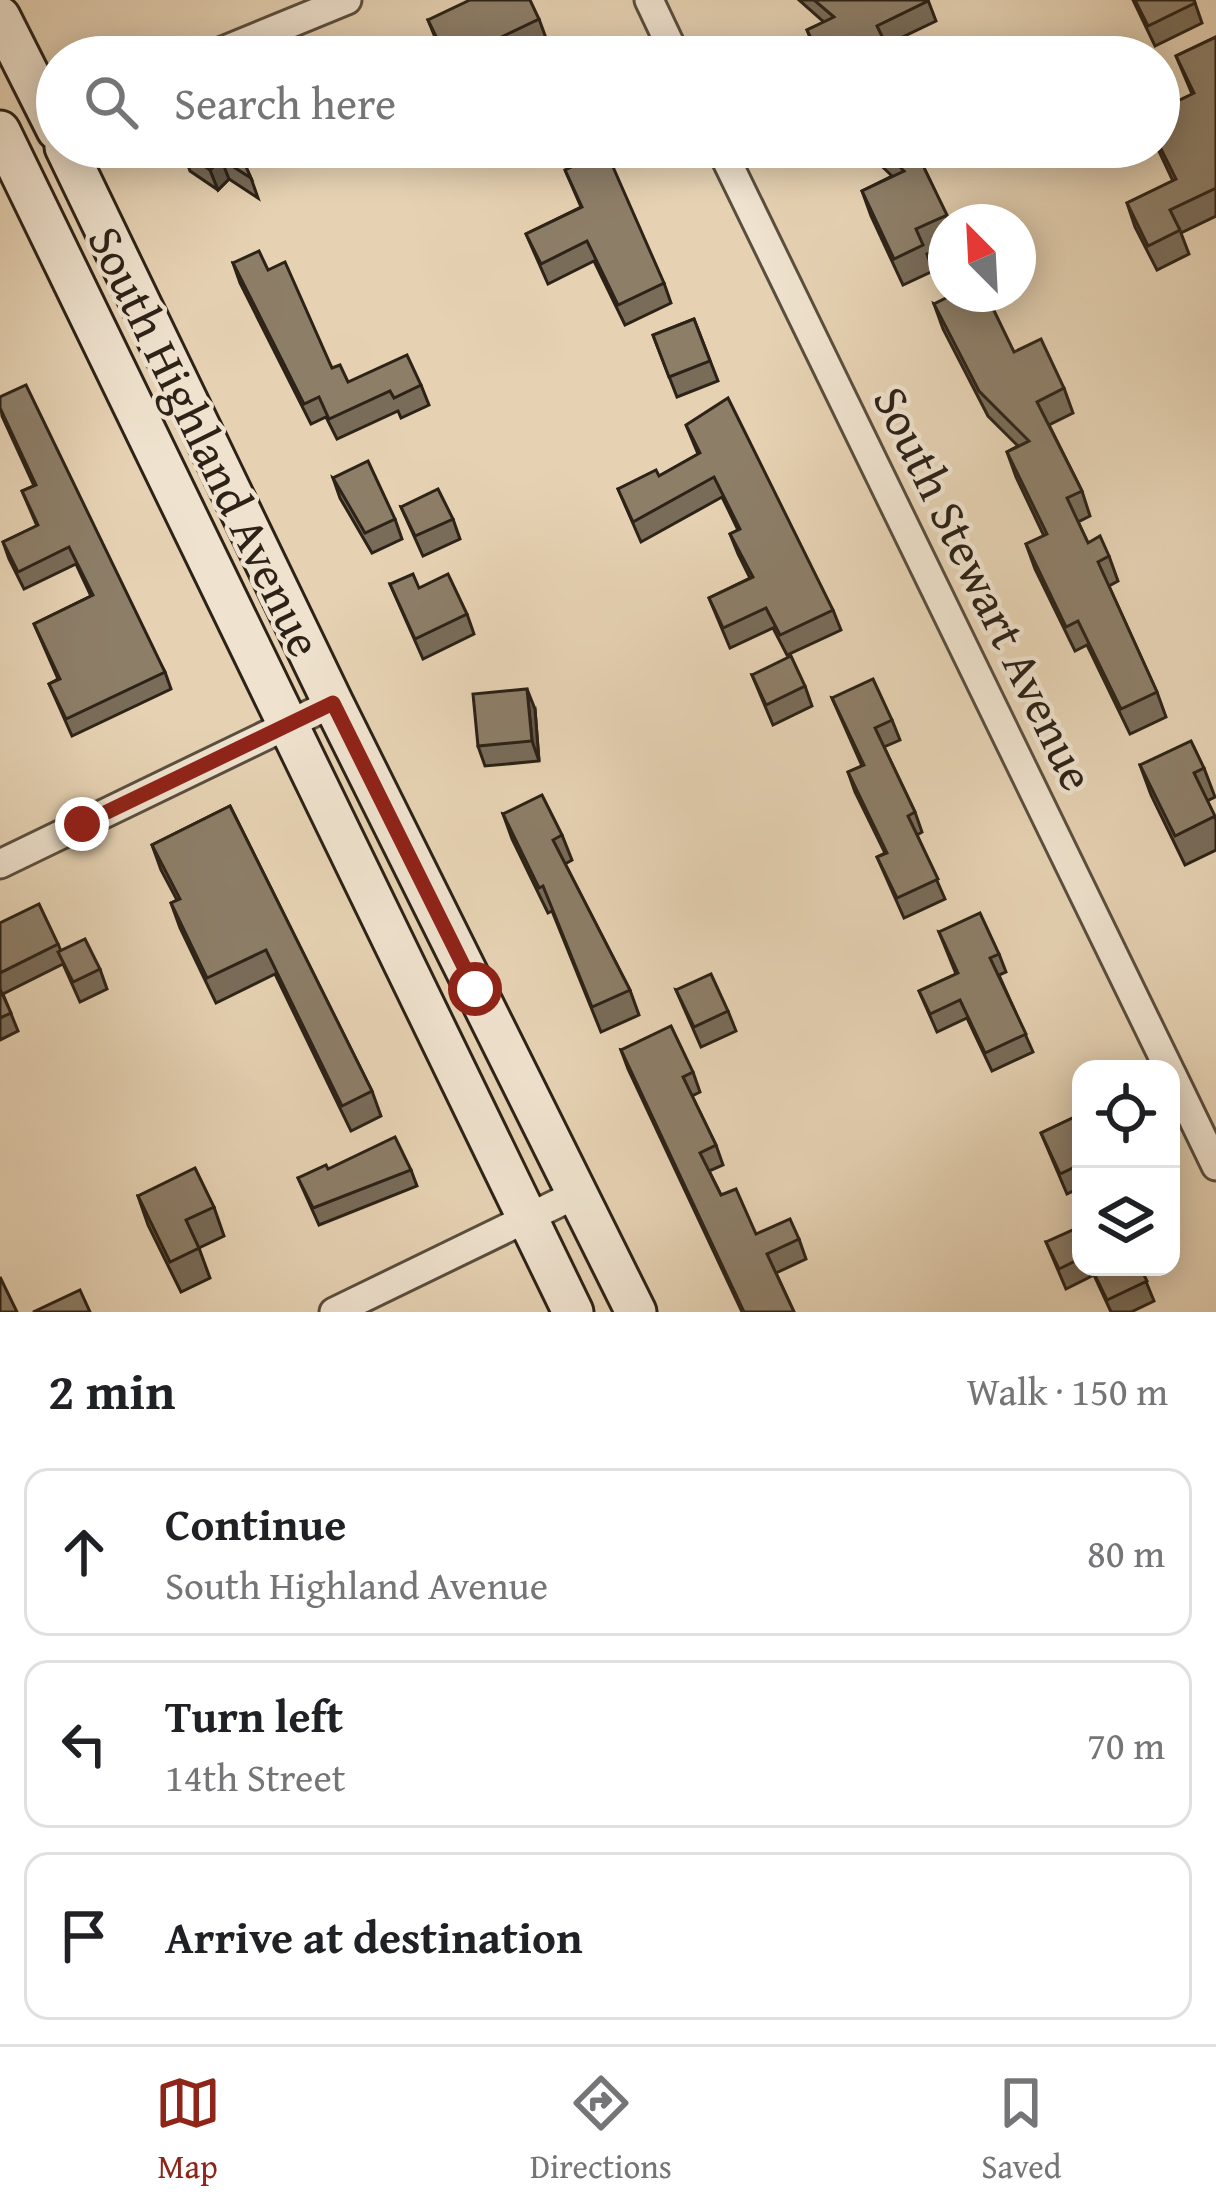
<!DOCTYPE html>
<html lang="en">
<head>
<meta charset="utf-8">
<style>
  :root { --surface:#fff; --page:#f6f6f6; --text:#202124; --muted:#757577; --line:#e0e0e0; --accent:#8f2418 }
  body { margin:0; font-family:"Gentium Book Plus",serif; background:var(--page); color:var(--text) }
  .controls { position:absolute; right:36px; bottom:36px; display:grid; overflow:hidden; border-radius:24px; box-shadow:0 6px 30px #0003 }
  .controls button { width:108px; height:108px; display:grid; place-items:center; padding:0; border:0; border-bottom:3px solid var(--line); background:var(--surface); color:var(--text); font:60px sans-serif }
  .compass { position:absolute; left:928px; top:204px; width:108px; height:108px; border-radius:50%; background:var(--surface); box-shadow:0 6px 30px #0003; rotate:336deg }
  .stop { position:absolute; width:36px; height:36px; margin:-27px; border:9px solid #8f2418; border-radius:50%; background:#fff }
  .stop.end { background:#8f2418; border-color:#fff; box-shadow:0 3px 12px #0008 }
  .list { margin:0; padding:0; list-style:none }
  h2 { display:flex; justify-content:space-between; align-items:center; height:156px; margin:0; padding:0 48px; font-size:51px }
  h2 small { font-size:39px; font-weight:400; color:var(--muted) }
  .list li { display:grid; grid-template-columns:78px 1fr auto; gap:36px; align-items:center; box-sizing:border-box; height:168px; margin:0 24px 24px; padding:0 24px; border:3px solid var(--line); border-radius:24px }
  .list b { display:block; font-size:45px; white-space:nowrap }
  .list p { margin:0; font-size:39px; white-space:nowrap; color:var(--muted) }
  .list em { font-size:39px; font-style:normal; color:var(--muted) }
  .icon { flex:none; width:66px; height:66px; fill:none; stroke:currentColor; stroke-width:2; stroke-linecap:round; stroke-linejoin:round }
  .map { position:relative; flex:none; width:1216px; height:1312px; overflow:hidden }
  .search { position:absolute; background:var(--surface); box-shadow:0 6px 30px #0003; left:36px; right:36px; top:36px; height:132px; display:flex; align-items:center; gap:30px; box-sizing:border-box; padding:0 42px; border-radius:66px; color:var(--muted); font-size:45px }
  .sheet { height:732px; background:var(--surface) }
  nav { display:flex; justify-content:space-around; align-items:center; box-sizing:border-box; height:168px; border-top:3px solid var(--line); background:var(--surface); font-size:33px; color:var(--muted) }
  nav a { display:grid; justify-items:center; gap:6px }
  nav .on { color:var(--accent) }
  .map>svg:first-child { display:block }
  .lines { fill:none; stroke-linecap:round; stroke-linejoin:round }
  .minor-casing { stroke:#5a4e3e; stroke-width:33 }
  .secondary-casing { stroke:#2c2217; stroke-width:45 }
  .minor { stroke:#efe2ce; stroke-width:27 }
  .secondary { stroke:#efe2ce; stroke-width:39 }
  .wall { fill:#796c59; stroke:#2c2217; stroke-width:3 }
  .shaded-wall { fill:#635849; stroke:#2c2217; stroke-width:3 }
  .building { fill:#8d7e68; stroke:#2c2217; stroke-width:3 }
  .route { stroke:#8f2418; stroke-width:15 }
  .labels { text-anchor:middle; dominant-baseline:central; stroke-width:9; stroke-linejoin:round; paint-order:stroke }
  .street-label { font-size:48px; fill:#2c2217; stroke:#efe2ce }
</style>
</head>
<body>
<div class="map">
<svg width="1216" height="1312" viewBox="0 0 1216 1312">
  <rect width="100%" height="100%" fill="#e6d2b3"/>
  <filter id="stains"><feTurbulence type="fractalNoise" baseFrequency=".00167" numOctaves="4"/><feColorMatrix values="0 0 0 0 .2 0 0 0 0 .09 0 0 0 0 .02 0 0 0 .5 -.17"/></filter>
  <radialGradient id="worn" r=".72"><stop offset=".6" stop-color="#630" stop-opacity="0"/><stop offset="1" stop-color="#630" stop-opacity=".3"/></radialGradient>
  <g class="lines">
    <defs>
      <g id="minor">
        <polyline points="649,0 676,57"/>
        <polyline points="208,57 347,0"/>
        <polyline points="720,147 1169,1069"/>
        <polyline points="0,864 333,703"/>
        <polyline points="1171,1073 1216,1166"/>
        <polyline points="334,1312 577,1194"/>
      </g>
      <g id="secondary">
        <polyline points="0,17 57,130"/>
        <polyline points="0,131 573,1312"/>
        <polyline points="65,147 333,703 636,1312"/>
      </g>
    </defs>
    <use href="#minor" class="minor-casing"/>
    <use href="#secondary" class="secondary-casing"/>
    <use href="#minor" class="minor"/>
    <use href="#secondary" class="secondary"/>
  </g>
  <g class="wall">
    <polygon points="799,0 928,0 936,21 886,45 892,57 818,57 807,30 824,22"/>
    <polygon points="1133,0 1194,0 1202,23 1155,46"/>
    <polygon points="539,19 550,49 532,57 443,57 428,20"/>
    <polygon points="1216,37 1216,216 1181,233 1189,254 1157,270 1135,227 1127,203 1173,181 1157,147 1159,147 1192,94 1176,56"/>
    <polygon points="237,147 251,178 258,198 229,179 218,190 190,171 183,151"/>
    <polygon points="862,147 954,147 921,162 949,222 946,222 946,245 927,254 933,271 903,285 871,216 862,191 892,176"/>
    <polygon points="565,170 664,283 671,303 625,325 594,261 548,284 526,234 581,207"/>
    <polygon points="233,263 268,270 332,368 348,382 421,385 429,405 401,418 398,411 337,439 326,417 311,424 240,283"/>
    <polygon points="934,304 1014,352 1064,388 1073,413 1049,425 1082,491 1090,516 1078,522 1088,543 1109,556 1118,581 1109,586 1157,692 1166,717 1130,734 1087,645 1075,651 1035,569 1026,544 1044,536 1016,477 1007,452 1018,446 988,416 943,329"/>
    <polygon points="694,319 718,381 677,397 653,335"/>
    <polygon points="0,397 165,672 171,689 72,736 49,684 58,679 34,624 91,596 76,564 24,589 9,559 3,542 37,526 22,491 34,486 2,416"/>
    <polygon points="686,425 833,610 841,630 787,655 773,628 730,648 709,598 750,578 738,554 730,534 738,530 722,497 641,542 618,489 659,476 698,454"/>
    <polygon points="333,478 395,519 402,539 372,553 340,498"/>
    <polygon points="401,507 453,519 460,539 423,556"/>
    <polygon points="390,584 419,588 467,614 474,634 423,659"/>
    <polygon points="752,675 805,686 812,706 773,725"/>
    <polygon points="832,698 892,720 900,740 884,747 915,812 922,832 917,835 945,899 904,918 877,857 885,853 855,792 848,772 862,766"/>
    <polygon points="535,709 539,761 485,766 478,746"/>
    <polygon points="1140,765 1204,768 1215,797 1207,801 1216,820 1216,850 1185,865 1151,795"/>
    <polygon points="230,806 372,1091 381,1116 351,1131 275,974 216,1003 180,928 171,903 177,900 161,870 152,845"/>
    <polygon points="503,814 562,835 572,860 565,864 630,990 639,1015 601,1032 552,911 548,913 512,839"/>
    <polygon points="0,923 58,944 61,951 100,969 107,989 80,1002 63,964 3,994 18,1031 0,1040"/>
    <polygon points="939,932 999,954 1006,972 999,975 1033,1052 992,1071 967,1018 937,1032 919,991 956,974"/>
    <polygon points="676,990 728,1011 736,1031 701,1047"/>
    <polygon points="621,1050 693,1072 700,1092 692,1096 716,1145 723,1165 709,1171 721,1195 756,1234 799,1239 806,1259 776,1273 794,1312 742,1312 628,1069"/>
    <polygon points="1081,1114 1081,1187 1067,1194 1041,1133"/>
    <polygon points="328,1169 411,1170 417,1186 319,1225 298,1178"/>
    <polygon points="138,1196 214,1207 224,1236 199,1248 210,1278 181,1292 148,1225"/>
    <polygon points="1081,1241 1081,1267 1140,1267 1154,1301 1131,1312 1111,1312 1094,1275 1066,1289 1046,1242"/>
  </g>
  <g class="shaded-wall">
    <polygon points="221,159 229,179 218,190 210,170"/>
    <polygon points="527,689 535,709 539,761 532,741"/>
  </g>
  <g class="building">
    <polygon points="470,0 530,0 539,19 460,57 446,57 428,20"/>
    <polygon points="814,0 928,0 928,1 877,26 892,57 820,57 807,30 834,17"/>
    <polygon points="1135,0 1194,0 1195,3 1148,26"/>
    <polygon points="1216,37 1216,188 1170,210 1180,230 1148,246 1127,203 1176,179 1159,145 1159,110 1194,93 1176,56"/>
    <polygon points="187,147 237,147 251,178 221,159 210,170 183,151"/>
    <polygon points="879,147 914,147 947,215 916,229 923,245 894,259 862,191 904,171"/>
    <polygon points="606,151 664,283 618,305 587,241 541,264 526,234 582,207 565,170"/>
    <polygon points="259,251 268,270 285,262 332,368 340,365 348,382 407,355 421,385 394,398 390,391 329,419 319,397 304,404 233,263"/>
    <polygon points="954,294 986,294 1014,352 1041,339 1064,388 1037,402 1082,491 1067,498 1088,543 1100,536 1109,556 1098,562 1157,692 1121,709 1078,621 1066,627 1026,544 1047,534 1007,452 1029,441 979,391 934,304"/>
    <polygon points="694,319 710,361 669,377 653,335"/>
    <polygon points="26,385 165,672 66,719 49,684 60,679 34,624 93,595 69,547 18,572 3,542 38,525 22,491 36,485 0,408 0,397"/>
    <polygon points="728,398 833,610 780,635 766,608 723,628 709,598 753,577 730,534 740,529 714,477 633,522 618,489 656,470 659,476 700,453 686,425"/>
    <polygon points="368,461 395,519 365,533 333,478"/>
    <polygon points="438,489 453,519 415,536 401,507"/>
    <polygon points="413,574 419,588 448,574 467,614 415,639 390,584"/>
    <polygon points="791,656 805,686 766,705 752,675"/>
    <polygon points="873,679 892,720 875,728 915,812 908,816 938,879 897,898 877,857 887,853 848,772 864,765 832,698"/>
    <polygon points="527,689 532,741 478,746 473,694"/>
    <polygon points="1191,741 1204,768 1194,773 1215,816 1175,836 1140,765"/>
    <polygon points="542,795 562,835 553,840 630,990 592,1007 543,886 539,888 503,814"/>
    <polygon points="230,806 372,1091 342,1106 266,950 207,978 171,903 180,899 152,845"/>
    <polygon points="39,904 58,944 0,973 0,923"/>
    <polygon points="980,913 999,954 990,958 1026,1034 985,1053 960,1000 930,1014 919,991 958,973 939,932"/>
    <polygon points="85,939 100,969 73,982 58,952"/>
    <polygon points="711,974 728,1011 694,1027 676,990"/>
    <polygon points="0,989 11,1013 0,1018"/>
    <polygon points="671,1026 693,1072 683,1077 716,1145 700,1153 721,1195 736,1189 756,1234 790,1219 799,1239 767,1254 794,1312 744,1312 621,1050"/>
    <polygon points="1081,1114 1081,1164 1060,1174 1041,1133"/>
    <polygon points="395,1137 411,1170 313,1208 298,1178 326,1165 328,1169"/>
    <polygon points="195,1168 214,1207 186,1220 199,1248 170,1262 138,1196"/>
    <polygon points="1075,1229 1081,1241 1081,1258 1059,1269 1046,1242"/>
    <polygon points="1091,1267 1140,1267 1147,1281 1107,1300"/>
    <polygon points="0,1277 17,1312 0,1312"/>
    <polygon points="80,1290 90,1312 33,1312"/>
  </g>
  <g class="lines">
    <polyline class="route" points="82,824 333,703 475,989"/>
  </g>
  <g class="labels">
    <g class="street-label">
      <text transform="translate(206 441) rotate(64)">South Highland Avenue</text>
      <text transform="translate(985 588) rotate(64)">South Stewart Avenue</text>
    </g>
  </g>
  <rect width="100%" height="100%" filter="url(#stains)"/>
  <rect width="100%" height="100%" fill="url(#worn)"/>
</svg>
<div class="controls">
<button><svg class="icon" aria-label="locate" viewBox="0 0 24 24"><circle cx="12" cy="12" r="6"/><path d="M12 2v4M12 18v4M2 12h4M18 12h4"/></svg></button>
<button><svg class="icon" aria-label="layers" viewBox="0 0 24 24"><path d="M12 4l9 5-9 5-9-5zM3 14l9 5 9-5"/></svg></button>
</div>
<svg class="compass" viewBox="-18 -18 36 36"><path d="M0-13l5 13h-10z" fill="#e53935"/><path d="M0 13l5-13h-10z" fill="#757577"/></svg>
<div class="stop" style="left:475px;top:989px"></div>
<div class="stop end" style="left:82px;top:824px"></div>
<div class="search"><svg class="icon" aria-label="search" viewBox="0 0 24 24"><circle cx="10" cy="10" r="6"/><path d="M15 15l6 6"/></svg>Search here</div>
</div>
<section class="sheet">
<h2>2 min<small>Walk · 150 m</small></h2>
<ul class="list">
<li><svg class="icon" aria-label="ahead" viewBox="0 0 24 24"><path d="M12 20V5M6 11l6-6 6 6"/></svg><div><b>Continue</b><p>South Highland Avenue</p></div><em>80 m</em></li>
<li><svg class="icon" aria-label="left" viewBox="0 0 24 24"><path d="M17 20v-9H6M10 6l-5 5 5 5"/></svg><div><b>Turn left</b><p>14th Street</p></div><em>70 m</em></li>
<li><svg class="icon" aria-label="arrive" viewBox="0 0 24 24"><path d="M6 21V4h12l-3 4 3 4H6"/></svg><div><b>Arrive at destination</b></div></li>
</ul>
</section>
<nav>
<a class="on"><svg class="icon" aria-label="map" viewBox="0 0 24 24"><path d="M3 6l6-2 6 2 6-2v14l-6 2-6-2-6 2zM9 4v14M15 6v14"/></svg>Map</a>
<a><svg class="icon" aria-label="directions" viewBox="0 0 24 24"><path d="M12 3l9 9-9 9-9-9zM9 14v-3h6M13 9l2 2-2 2"/></svg>Directions</a>
<a><svg class="icon" aria-label="saved" viewBox="0 0 24 24"><path d="M7 4h10v16l-5-4-5 4z"/></svg>Saved</a>
</nav>
</body>
</html>
